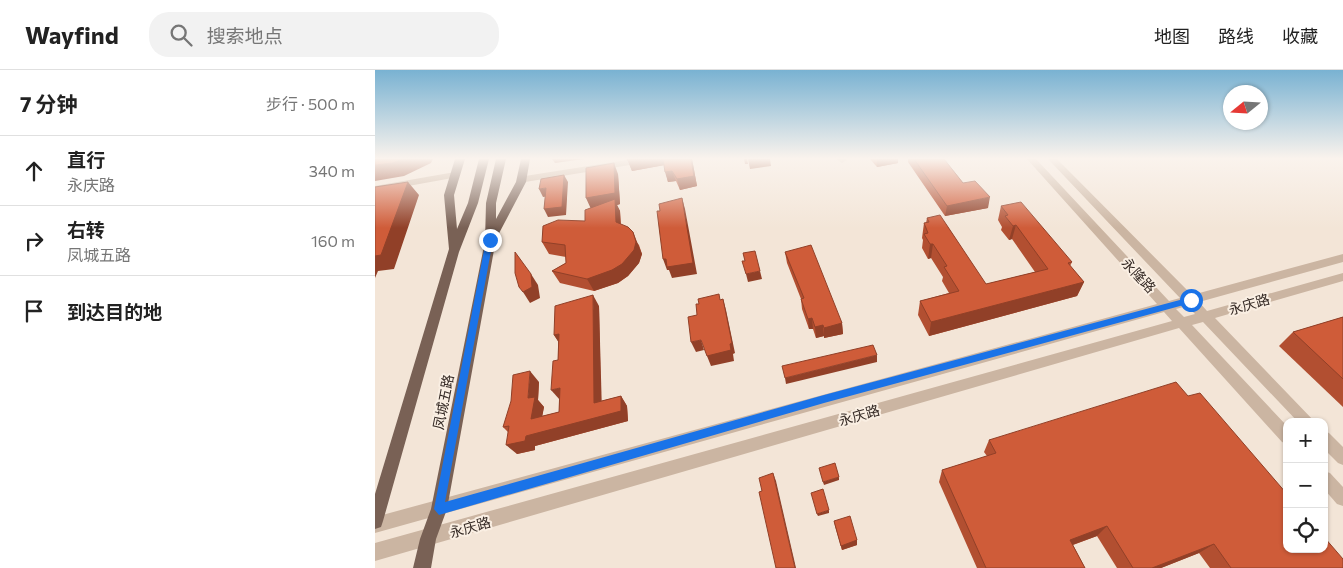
<!DOCTYPE html>
<html lang="zh">
<head>
<meta charset="utf-8">
<style>
  :root { --surface:#fff; --page:#f2f2f2; --text:#222; --muted:#767676; --line:#e0e0e0 }
  body { margin:0; font-family:Commissioner,"Noto Sans SC",sans-serif; background:var(--page); color:var(--text) }
  .controls { position:absolute; right:15px; bottom:15px; display:grid; overflow:hidden; border-radius:10px; box-shadow:0 1px 4px #0004 }
  .controls button { width:45px; height:45px; display:grid; place-items:center; padding:0; border:0; border-bottom:1px solid var(--line); background:var(--surface); color:var(--text); font:25px sans-serif }
  .compass { position:absolute; left:848px; top:15px; width:45px; height:45px; border-radius:50%; background:var(--surface); box-shadow:0 1px 4px #0004; rotate:252deg }
  .stop { position:absolute; width:15px; height:15px; margin:-11px; border:4px solid #1a73e8; border-radius:50%; background:#fff }
  .stop.end { background:#1a73e8; border-color:#fff; box-shadow:0 1px 5px #0008 }
  .list { margin:0; padding:0; list-style:none }
  h2 { display:flex; justify-content:space-between; align-items:center; height:65px; margin:0; padding:0 20px; font-size:21px }
  h2 small { font-size:16px; font-weight:400; color:var(--muted) }
  .list li { display:grid; grid-template-columns:32px 1fr auto; gap:15px; align-items:center; box-sizing:border-box; height:70px; padding:0 20px; border-top:1px solid var(--line) }
  .list b { display:block; font-size:19px; white-space:nowrap }
  .list p { margin:0; font-size:16px; white-space:nowrap; color:var(--muted) }
  .list em { font-size:16px; font-style:normal; color:var(--muted) }
  .icon { flex:none; width:28px; height:28px; fill:none; stroke:currentColor; stroke-width:2; stroke-linecap:round; stroke-linejoin:round }
  .map { position:relative; flex:none; width:968px; height:498px; overflow:hidden }
  header { display:flex; align-items:center; gap:30px; box-sizing:border-box; height:70px; padding:0 25px; background:var(--surface); border-bottom:1px solid var(--line) }
  header strong { font-size:24px }
  nav { display:flex; gap:28px; margin-inline-start:auto; font-size:18px }
  .search { width:350px; height:45px; background:var(--page); display:flex; align-items:center; gap:12px; box-sizing:border-box; padding:0 18px; border-radius:20px; color:var(--muted); font-size:19px }
  main { display:flex }
  aside { flex:1; background:var(--surface) }
  .map>svg:first-child { display:block }
  .lines { fill:none; stroke-linecap:round; stroke-linejoin:round }
  .minor { fill:#cbb5a2; fill-rule:evenodd }
  .major { fill:#796155; fill-rule:evenodd }
  .wall { fill:#b24f31 }
  .shaded-wall { fill:#914028 }
  .building { fill:#cf5c39; stroke:#914028 }
  .route { fill:#1a73e8 }
  .labels { text-anchor:middle; dominant-baseline:central; stroke-width:4; stroke-linejoin:round; paint-order:stroke }
  .street-label { font-size:14px; fill:#352a25; stroke:#faefe3 }
</style>
</head>
<body>
<header>
<strong>Wayfind</strong>
<div class="search"><svg class="icon" aria-label="search" viewBox="0 0 24 24"><circle cx="10" cy="10" r="6"/><path d="M15 15l6 6"/></svg>搜索地点</div>
<nav><a>地图</a><a>路线</a><a>收藏</a></nav>
</header>
<main>
<aside>
<h2>7 分钟<small>步行 · 500 m</small></h2>
<ul class="list">
<li><svg class="icon" aria-label="ahead" viewBox="0 0 24 24"><path d="M12 20V5M6 11l6-6 6 6"/></svg><div><b>直行</b><p>永庆路</p></div><em>340 m</em></li>
<li><svg class="icon" aria-label="right" viewBox="0 0 24 24"><path d="M7 20v-9h11M14 6l5 5-5 5"/></svg><div><b>右转</b><p>凤城五路</p></div><em>160 m</em></li>
<li><svg class="icon" aria-label="arrive" viewBox="0 0 24 24"><path d="M6 21V4h12l-3 4 3 4H6"/></svg><div><b>到达目的地</b></div></li>
</ul>
</aside>
<div class="map">
<svg width="968" height="498" viewBox="0 0 968 498">
  <rect width="100%" height="100%" fill="#f3e5d7"/>
  <g class="lines">
    <g class="minor">
      <polygon points="258,89 278,89 273,92 150,112 145,109 150,106"/>
      <polygon points="461,89 471,89 472,90 467,93"/>
      <path d="M652 89H661L794 231 805 228 673 89H682L817 225 968 184V192L824 232 832 241 968 203V211L840 248 940 352H923L828 252 817 255 912 356V374L907 372 804 258 0 491V473L797 251 789 242 0 463V447L782 234ZM812 236 820 244 809 247 801 239Z"/>
      <polygon points="80,102 85,105 83,107 0,122 0,116"/>
      <polygon points="949,361 954,363 968,377 968,395 963,393 949,379"/>
      <polygon points="949,401 955,403 968,417 968,436 962,434 949,419"/>
    </g>
    <g class="major">
      <polygon points="80,89 90,89 79,125 82,159 93,133 104,89 114,89 103,133 84,182 8,451 6,457 0,459 0,424 74,179 69,125"/>
      <polygon points="121,89 131,89 121,133 121,149 141,112 146,89 155,89 151,112 121,169 72,439 61,469 56,498 38,498 45,469 56,439 110,171 111,133"/>
    </g>
  </g>
  <g class="wall">
    <polygon points="317,89 322,116 305,120 301,111 293,112 289,95 257,101 253,91"/>
    <polygon points="495,89 523,89 523,93 502,97"/>
    <polygon points="533,89 569,89 588,113 613,138 570,146 533,92"/>
    <polygon points="243,104 245,134 242,135 245,141 246,154 264,175 267,184 264,193 253,206 243,213 219,221 185,213 177,201 191,193 191,187 174,184 167,172 210,151 216,138"/>
    <polygon points="626,136 697,192 695,196 709,212 702,226 554,266 543,245 545,231 574,223 567,211 568,207 556,188 553,189 547,178 548,170 547,168 549,153 551,153 552,148 611,214 660,202 637,169 634,170 626,160 627,157 623,150"/>
    <polygon points="410,182 467,253 468,264 449,268 449,266 441,268 438,259 434,259 427,239 426,229 412,193"/>
    <polygon points="224,236 226,331 246,326 252,336 253,351 160,376 160,380 142,384 133,362 128,357 164,312 163,330 169,337 167,346 184,342 184,329 183,290 183,271 179,265"/>
    <polygon points="968,247 968,337 904,276 918,262"/>
    <polygon points="813,326 968,498 835,498 824,483 786,498 742,498 722,466 698,475 710,498 602,498 564,412 567,400 612,386 609,382 614,370"/>
    <polygon points="459,451 482,470 482,475 467,480 460,456"/>
  </g>
  <g class="shaded-wall">
    <polygon points="27,89 58,89 56,93 29,106 0,111 0,95"/>
    <polygon points="177,89 209,89 180,93"/>
    <polygon points="265,89 288,89 290,95 257,101 253,91"/>
    <polygon points="316,89 317,89 322,116 305,120 302,109"/>
    <polygon points="369,89 372,89 373,94 370,94"/>
    <polygon points="373,89 395,89 396,96 375,99"/>
    <polygon points="502,89 523,89 523,93 502,97"/>
    <polygon points="239,93 243,104 245,134 242,135 245,141 246,165 216,139 211,128"/>
    <polygon points="297,101 301,111 293,112 290,102"/>
    <polygon points="189,105 193,112 191,145 173,147 169,139"/>
    <polygon points="33,112 44,125 19,199 3,201 0,208 0,186"/>
    <polygon points="171,118 175,126 168,127 164,119"/>
    <polygon points="615,127 613,138 570,146 572,136"/>
    <polygon points="307,128 310,139 322,204 297,208 294,200 292,200 288,189"/>
    <polygon points="641,155 637,169 634,170 638,156"/>
    <polygon points="258,162 267,184 264,193 253,206 243,213 219,221 212,209"/>
    <polygon points="555,174 558,174 556,188 553,189"/>
    <polygon points="385,201 387,209 373,212 371,204"/>
    <polygon points="156,204 163,215 165,228 155,233 148,222"/>
    <polygon points="709,212 702,226 554,266 556,252"/>
    <polygon points="218,225 224,236 227,343 219,333"/>
    <polygon points="348,229 351,240 360,283 358,284 359,291 336,296 332,286"/>
    <polygon points="437,248 438,259 434,259 433,249"/>
    <polygon points="467,253 468,264 449,268 449,258"/>
    <polygon points="448,255 449,266 441,268 440,257"/>
    <polygon points="184,264 186,276 179,265"/>
    <polygon points="326,270 329,280 321,282 316,272"/>
    <polygon points="502,285 502,292 411,314 410,308"/>
    <polygon points="155,301 164,312 163,330 169,337 165,359 156,349 153,328"/>
    <polygon points="185,318 185,330 176,320"/>
    <polygon points="246,326 252,336 253,351 160,376 160,380 142,384 131,375"/>
    <polygon points="398,403 401,411 421,498 420,498"/>
    <polygon points="464,407 464,410 449,415 448,412"/>
    <polygon points="454,440 454,443 443,446 442,444"/>
    <polygon points="732,456 722,466 686,479 695,470"/>
    <polygon points="482,470 482,475 467,480 466,476"/>
    <polygon points="839,474 824,483 786,498 777,498"/>
  </g>
  <g class="building">
    <polygon points="0,89 27,89 18,93 0,95"/>
    <polygon points="252,89 265,89 253,91"/>
    <polygon points="288,89 316,89 319,106 302,109 297,101 290,102"/>
    <polygon points="539,89 569,89 588,113 600,111 615,127 572,136"/>
    <polygon points="239,93 240,123 211,128 211,98"/>
    <polygon points="189,105 187,137 169,139 171,118 164,119 166,109"/>
    <polygon points="33,112 6,185 0,186 0,117"/>
    <polygon points="307,128 318,193 292,197 291,189 288,189 282,141 285,141 284,134"/>
    <polygon points="240,129 241,152 253,157 258,162 261,172 259,180 247,194 237,200 212,209 177,201 191,193 190,175 167,172 168,156 183,150 210,151 210,140"/>
    <polygon points="646,132 697,192 693,193 709,212 556,252 545,231 584,221 569,197 572,196 558,174 555,174 549,164 553,163 549,153 554,152 552,148 565,145 611,214 673,199 641,155 638,156 630,146 633,145 626,136"/>
    <polygon points="436,175 467,253 449,258 448,255 440,257 437,248 433,249 426,229 429,228 410,182"/>
    <polygon points="380,181 385,201 371,204 367,191 370,191 368,183"/>
    <polygon points="140,182 156,204 157,217 148,222 144,217 140,203"/>
    <polygon points="344,224 345,230 348,229 357,273 355,274 356,280 332,286 326,270 316,272 313,247 322,245 321,234 324,234 323,229"/>
    <polygon points="218,225 219,333 246,326 246,341 151,366 150,371 131,375 134,356 128,357 136,331 138,305 155,301 153,328 160,327 156,349 184,342 185,318 176,320 178,291 183,290 184,264 179,265 180,236"/>
    <polygon points="968,247 968,309 918,262"/>
    <polygon points="498,275 502,285 410,308 407,296"/>
    <polygon points="801,312 813,326 825,323 912,424 912,479 949,479 949,467 968,489 968,498 856,498 839,474 777,498 758,498 732,456 695,470 710,498 611,498 567,400 621,383 614,370"/>
    <polygon points="460,393 464,407 448,412 444,398"/>
    <polygon points="398,403 420,498 401,498 384,422 387,421 384,408"/>
    <polygon points="448,419 454,440 442,444 436,423"/>
    <polygon points="475,446 482,470 466,476 459,451"/>
  </g>
  <linearGradient id="sky" x2="0" y2="1"><stop stop-color="#79b2d2"/><stop offset="0.56" stop-color="#faf3ed"/><stop offset="1" stop-color="#faf3ed" stop-opacity="0"/></linearGradient>
  <rect width="968" height="158" fill="url(#sky)"/>
  <polygon class="route" points="115,168 118,170 70,432 449,325 816,227 820,230 816,233 449,333 64,445 59,439 111,170"/>
  <g class="labels">
    <g class="street-label">
      <text transform="translate(764 205) rotate(47)">永隆路</text>
      <text transform="translate(874 234) rotate(-16)">永庆路</text>
      <text transform="translate(68 332) rotate(-79)">凤城五路</text>
      <text transform="translate(484 345) rotate(-16)">永庆路</text>
      <text transform="translate(95 457) rotate(-16)">永庆路</text>
    </g>
  </g>
</svg>
<div class="controls">
<button>+</button>
<button>−</button>
<button><svg class="icon" aria-label="locate" viewBox="0 0 24 24"><circle cx="12" cy="12" r="6"/><path d="M12 2v4M12 18v4M2 12h4M18 12h4"/></svg></button>
</div>
<svg class="compass" viewBox="-18 -18 36 36"><path d="M0-13l5 13h-10z" fill="#e53935"/><path d="M0 13l5-13h-10z" fill="#767676"/></svg>
<div class="stop" style="left:816px;top:230px"></div>
<div class="stop end" style="left:115px;top:170px"></div>
</div>
</main>
</body>
</html>
